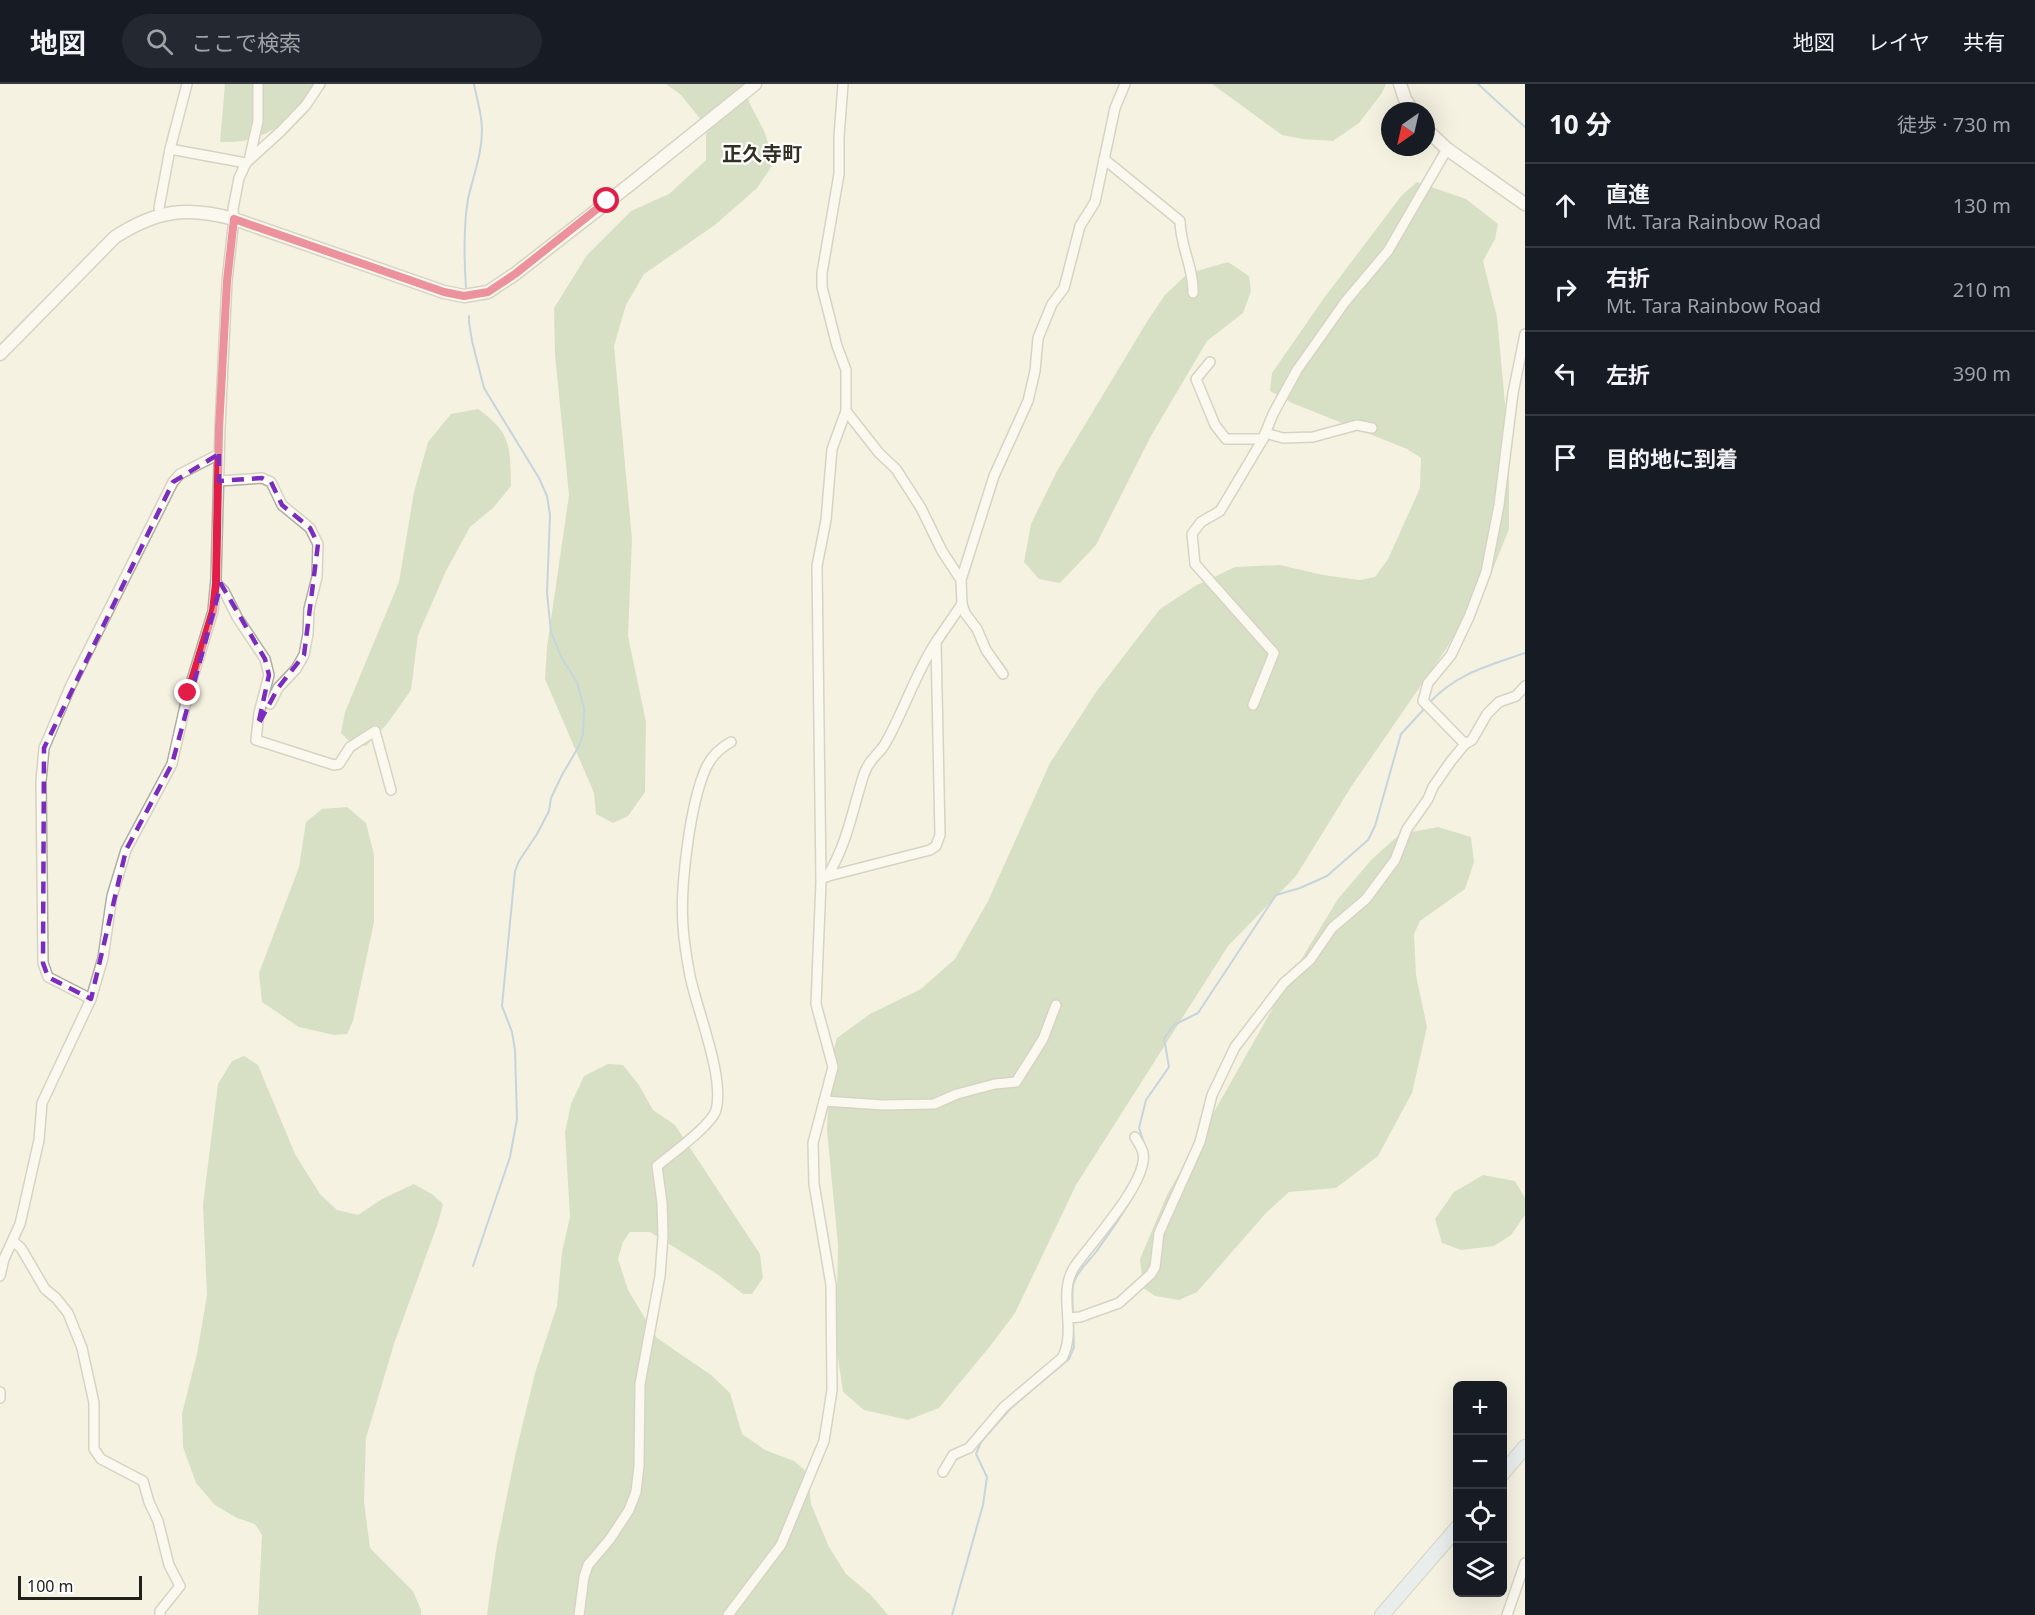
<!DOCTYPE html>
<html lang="ja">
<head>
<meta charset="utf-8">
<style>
  :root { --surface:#171b24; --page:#242831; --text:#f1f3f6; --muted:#9ea1a6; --line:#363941 }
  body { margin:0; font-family:"Noto Sans","Noto Sans JP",sans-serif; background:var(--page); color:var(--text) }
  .controls { position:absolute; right:18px; bottom:18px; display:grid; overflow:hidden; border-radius:9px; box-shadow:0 6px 24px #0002 }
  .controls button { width:54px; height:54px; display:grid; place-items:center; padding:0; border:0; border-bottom:2px solid var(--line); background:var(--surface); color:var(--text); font:30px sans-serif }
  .compass { position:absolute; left:1381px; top:18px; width:54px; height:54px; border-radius:50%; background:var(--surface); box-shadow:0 6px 24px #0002; rotate:214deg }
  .scale { position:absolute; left:18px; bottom:15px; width:124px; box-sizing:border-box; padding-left:6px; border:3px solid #21201a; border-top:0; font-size:16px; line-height:21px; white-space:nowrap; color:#21201a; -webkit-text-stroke:4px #fff; paint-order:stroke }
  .stop { position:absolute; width:18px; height:18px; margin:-14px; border:4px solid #e11d48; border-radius:50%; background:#fff }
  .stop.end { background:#e11d48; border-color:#fff; box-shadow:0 2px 6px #0008 }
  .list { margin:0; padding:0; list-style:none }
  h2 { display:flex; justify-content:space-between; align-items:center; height:78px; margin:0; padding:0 24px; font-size:26px }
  h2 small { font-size:20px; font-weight:400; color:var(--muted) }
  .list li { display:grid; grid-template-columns:39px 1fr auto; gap:18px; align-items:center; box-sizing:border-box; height:84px; padding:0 24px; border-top:2px solid var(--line) }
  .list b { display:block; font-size:22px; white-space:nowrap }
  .list p { margin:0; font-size:20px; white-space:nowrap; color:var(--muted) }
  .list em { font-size:20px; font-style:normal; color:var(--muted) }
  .icon { flex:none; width:33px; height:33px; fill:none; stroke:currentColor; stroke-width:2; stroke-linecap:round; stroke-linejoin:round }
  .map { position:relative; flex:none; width:1525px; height:1531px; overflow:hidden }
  header { display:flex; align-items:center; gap:36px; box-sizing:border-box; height:84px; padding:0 30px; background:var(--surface); border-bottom:2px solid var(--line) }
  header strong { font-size:28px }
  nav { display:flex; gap:33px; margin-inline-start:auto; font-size:21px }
  .search { width:420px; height:54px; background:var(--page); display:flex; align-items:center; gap:15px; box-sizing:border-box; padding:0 21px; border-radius:33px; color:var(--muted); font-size:22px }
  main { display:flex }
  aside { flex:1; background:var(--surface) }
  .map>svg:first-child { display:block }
  .forest { fill:#b2cb9f }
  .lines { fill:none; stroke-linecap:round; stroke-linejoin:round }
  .stream { stroke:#8dafd4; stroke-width:2 }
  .minor-casing { stroke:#b1ae9f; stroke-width:12 }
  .tertiary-casing { stroke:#b1ae9f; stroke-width:15 }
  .secondary-casing { stroke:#b1ae9f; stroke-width:16 }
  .minor { stroke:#fff; stroke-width:9 }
  .tertiary { stroke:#fff; stroke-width:12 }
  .secondary { stroke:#dae8fb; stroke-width:14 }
  .route { stroke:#e11d48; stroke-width:8 }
  .marked { fill:none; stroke:#7b2cbf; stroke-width:4.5; stroke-dasharray:12 8; stroke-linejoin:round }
  .labels { text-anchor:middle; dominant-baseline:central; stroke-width:4.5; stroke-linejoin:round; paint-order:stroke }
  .quarter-label { font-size:20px; font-weight:bold; fill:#322f23; stroke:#fff }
</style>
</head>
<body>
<header>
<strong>地図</strong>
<div class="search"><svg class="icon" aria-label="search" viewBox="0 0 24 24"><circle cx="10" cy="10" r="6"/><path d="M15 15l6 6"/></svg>ここで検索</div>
<nav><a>地図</a><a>レイヤ</a><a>共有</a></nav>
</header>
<main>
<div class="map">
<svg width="1525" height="1531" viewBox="0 0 1525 1531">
  <rect width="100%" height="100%" fill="#f5f2e2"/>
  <g class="forest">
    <path d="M225 0H315L320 11C301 29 270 52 243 57 236 58 227 58 220 58Z"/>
    <polygon points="666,0 744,0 749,18 765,49 774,79 757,104 715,141 644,190 626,221 614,262 632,455 628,552 646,638 645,708 628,732 613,739 596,730 594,709 545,595 547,563 569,411 555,271 554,224 587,171 631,127 669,110 706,76 706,42 681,11"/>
    <polygon points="1212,0 1386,0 1382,9 1359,39 1333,57 1302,55 1282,51"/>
    <polygon points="1417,98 1466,115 1498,140 1495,155 1483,177 1497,233 1509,362 1509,445 1487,500 1446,565 1351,703 1296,792 1228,862 1076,1101 1015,1229 991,1261 939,1324 908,1336 864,1326 843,1308 836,1260 838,1161 827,1046 830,979 837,954 870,930 921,905 955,875 988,817 1050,679 1096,608 1160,525 1195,502 1235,483 1280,481 1323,491 1360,496 1375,493 1388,475 1420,404 1421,374 1407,365 1292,319 1270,307 1272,289 1324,214 1402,111"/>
    <polygon points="1228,178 1249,192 1251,207 1243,229 1207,257 1151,352 1096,461 1060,499 1039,495 1024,478 1031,440 1057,387 1148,236 1165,211 1187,190"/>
    <path d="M478 325C512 349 510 363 511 402L494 423 470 443 446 487 418 551 411 606 387 640 366 662 351 659 341 649 345 628 399 498 414 408 428 358 451 330Z"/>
    <polygon points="347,723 366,739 374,771 374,838 353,937 347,950 334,951 299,943 262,918 259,889 299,783 306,738 322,725"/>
    <polygon points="1438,743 1471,753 1474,778 1465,805 1420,837 1414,850 1416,891 1427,943 1412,1009 1378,1072 1336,1104 1289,1108 1266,1129 1197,1208 1179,1216 1155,1212 1143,1204 1140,1175 1167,1111 1291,892 1338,815 1372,775 1400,750"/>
    <polygon points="244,972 258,981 295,1070 320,1110 337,1126 358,1131 382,1115 414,1100 432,1110 443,1120 438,1139 394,1260 366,1354 364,1418 370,1464 413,1507 421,1526 421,1531 258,1531 262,1451 255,1440 237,1434 215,1421 196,1399 183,1363 182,1330 197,1270 207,1211 203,1121 218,1000 232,977"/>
    <polygon points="608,980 623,981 639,1001 653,1026 675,1041 760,1170 763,1194 752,1210 743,1210 717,1190 650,1148 630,1148 623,1158 618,1175 628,1206 657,1254 711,1291 730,1309 742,1350 765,1366 794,1377 808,1389 811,1420 829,1463 846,1490 871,1511 888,1531 487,1531 496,1466 515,1372 535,1289 557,1222 562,1168 570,1133 565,1048 571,1020 584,992"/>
    <polygon points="1483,1091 1515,1097 1525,1114 1525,1131 1511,1151 1494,1162 1461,1166 1442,1159 1435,1135 1454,1108"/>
  </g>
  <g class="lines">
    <g class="stream">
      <polyline points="1478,0 1525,43"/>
      <path d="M466 204C464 174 463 145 468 115 473 92 482 71 482 46 482 30 477 16 474 0"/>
      <polyline points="469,232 469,238 472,257 484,304 539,394 547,412 550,431 547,509 551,548 561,573 577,598 584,624 583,650 579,662 562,691 551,714 549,727 537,750 519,777 515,787 502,922 512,948 515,966 517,1035 510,1073 473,1182"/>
      <path d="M1429 619C1457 589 1488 582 1525 569"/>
      <polyline points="1144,1059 1139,1044 1146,1016 1169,983 1164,954 1174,941 1198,929 1276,811 1300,804 1327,792 1368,756 1375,742 1401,650 1425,624"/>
      <path d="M1073 1231C1073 1221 1071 1207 1074 1198 1079 1185 1088 1178 1096 1168 1109 1149 1153 1091 1147 1070"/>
      <polyline points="952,1531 983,1421 987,1393 976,1370 981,1358 1011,1324 1069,1275 1074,1263 1073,1236"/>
    </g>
    <defs>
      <g id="minor">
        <polyline points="170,65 246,79"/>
        <polyline points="250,72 258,37 258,0"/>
        <path d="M1104 75 1180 137C1180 162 1194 184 1193 209"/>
        <polyline points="159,124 170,65 187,0"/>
        <polyline points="1210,278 1196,295 1215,341 1226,355 1263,355"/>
        <polyline points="846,327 879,369 896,385 921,424 942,467 961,496"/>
        <polyline points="1265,349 1283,354 1313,353 1357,341 1372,344"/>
        <polyline points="219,397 262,394 271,398 282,421 310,444 318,460 317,493 309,525 308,550 304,571 296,585 278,604 270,620"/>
        <polyline points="216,499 224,507 237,533 265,575 269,591 259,629 256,656 334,681 339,680 350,663 375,647 391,706"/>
        <polyline points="936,558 962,520"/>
        <polyline points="1003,590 986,566 977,545 965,529 962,520 961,496 994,392 1028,317 1035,287 1038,254 1052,220 1064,204 1080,142 1095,118 1115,24 1125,0"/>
        <polyline points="1253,621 1274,569 1195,480 1192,450 1201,438 1220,427 1263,355 1273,330 1297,286 1345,218 1388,167 1447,65"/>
        <polyline points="1465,660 1423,617 1428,599 1451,571 1469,533 1486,488 1499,421 1513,309 1525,250"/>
        <path d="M821 794 930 766 936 762 940 751 936 558C915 590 904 627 885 660 878 672 870 673 864 690 852 727 848 758 827 793"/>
        <polyline points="91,915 48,893 43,879 41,697 44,664 71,601 173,398 180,390 219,370"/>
        <polyline points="824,1017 883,1021 934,1020 957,1010 995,1000 1016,998 1043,955 1056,921"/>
        <polyline points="14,1158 21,1164 45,1205 56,1214 68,1229 82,1264 94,1319 94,1365 101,1375 143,1397 149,1418 158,1437 169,1481 180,1502 160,1527 160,1531"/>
        <polyline points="0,1192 4,1175 20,1140 39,1056 42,1019 91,915 103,874 112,812 126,766 172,680 188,609 213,527 216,494 220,344 227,197 234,135 233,125 239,94 246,79 281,47 306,21 320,0"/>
        <polyline points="1068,1234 1080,1233 1119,1219 1151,1190 1155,1183 1159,1149 1200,1058 1212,1011 1235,963 1284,899 1310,876 1332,844 1366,815 1395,776 1407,745 1428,715 1433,703 1451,677 1465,660 1472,656 1487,630 1499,618 1516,612 1525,602"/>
        <polyline points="0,1308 0,1314"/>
        <path d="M943 1388 953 1371 969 1364 1004 1323 1062 1274C1078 1245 1056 1210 1075 1182 1091 1159 1149 1097 1143 1069 1142 1064 1138 1058 1135 1053"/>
        <path d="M579 1531 584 1493 588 1481 610 1455 629 1426 636 1408 639 1382 640 1300 660 1192 663 1152 662 1119 657 1082C671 1070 711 1042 716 1026 725 994 697 926 690 892 687 876 684 858 683 842 680 803 690 719 706 684 711 673 720 664 731 658"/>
        <polyline points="728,1531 781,1461 824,1357 832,1306 831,1201 814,1100 813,1059 833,983 816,920 821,798 817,482 826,436 832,365 846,327 846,286 837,262 822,203 822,189 839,90 839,53 843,0"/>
        <polyline points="1507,1531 1525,1479"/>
      </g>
      <g id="tertiary">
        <polyline points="1400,0 1405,15 1413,27"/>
        <polyline points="1426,45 1447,65 1525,120"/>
        <path d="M0 270 115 153C157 126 187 122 234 135L444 208 464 212 488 208 515 190 628 102 755 0"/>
      </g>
      <g id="secondary">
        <polyline points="1502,1390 1525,1363"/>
        <polyline points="1382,1531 1458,1443"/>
      </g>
    </defs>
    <use href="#minor" class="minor-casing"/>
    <use href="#tertiary" class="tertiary-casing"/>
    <use href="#secondary" class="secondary-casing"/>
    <use href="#minor" class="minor"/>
    <use href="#tertiary" class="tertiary"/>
    <use href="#secondary" class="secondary"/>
  </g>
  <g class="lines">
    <polyline class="route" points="188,609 213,527 216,499 219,345 227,197 234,135 444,208 464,212 488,208 515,190 607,117"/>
  </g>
  <path d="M0 0H1525V1531H0ZM219 370V397L262 394 271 398 282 421 310 444 318 460 304 571 278 604 258 641 269 591 265 575 221 500 172 680 126 766 91 915 48 893 43 879 44 664 173 398Z" fill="#f5f2e2" fill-opacity=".55" fill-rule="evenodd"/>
  <path class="marked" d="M219 370V397L262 394 271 398 282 421 310 444 318 460 304 571 278 604 258 641 269 591 265 575 221 500 172 680 126 766 91 915 48 893 43 879 44 664 173 398Z"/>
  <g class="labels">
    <g class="quarter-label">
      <text x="762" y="69">正久寺町</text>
    </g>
  </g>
</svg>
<div class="controls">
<button>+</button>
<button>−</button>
<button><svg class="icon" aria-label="locate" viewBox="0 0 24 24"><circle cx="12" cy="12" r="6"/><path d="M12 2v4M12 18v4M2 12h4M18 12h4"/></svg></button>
<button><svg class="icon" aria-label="layers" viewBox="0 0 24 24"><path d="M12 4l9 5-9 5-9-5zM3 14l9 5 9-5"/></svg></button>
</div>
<svg class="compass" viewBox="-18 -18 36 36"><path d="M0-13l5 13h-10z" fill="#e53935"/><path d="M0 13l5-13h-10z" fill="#9ea1a6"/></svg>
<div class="scale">100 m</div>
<div class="stop" style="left:607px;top:117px"></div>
<div class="stop end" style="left:188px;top:609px"></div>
</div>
<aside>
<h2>10 分<small>徒歩 · 730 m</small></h2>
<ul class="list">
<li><svg class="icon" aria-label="ahead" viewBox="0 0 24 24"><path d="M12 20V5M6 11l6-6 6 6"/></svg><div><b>直進</b><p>Mt. Tara Rainbow Road</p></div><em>130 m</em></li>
<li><svg class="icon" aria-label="right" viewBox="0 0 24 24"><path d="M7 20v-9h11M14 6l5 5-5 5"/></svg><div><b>右折</b><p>Mt. Tara Rainbow Road</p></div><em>210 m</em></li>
<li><svg class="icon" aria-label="left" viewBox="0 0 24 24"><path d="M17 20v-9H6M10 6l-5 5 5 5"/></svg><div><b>左折</b></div><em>390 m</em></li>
<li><svg class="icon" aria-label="arrive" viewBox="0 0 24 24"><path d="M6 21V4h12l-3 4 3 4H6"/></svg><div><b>目的地に到着</b></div></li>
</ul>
</aside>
</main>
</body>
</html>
